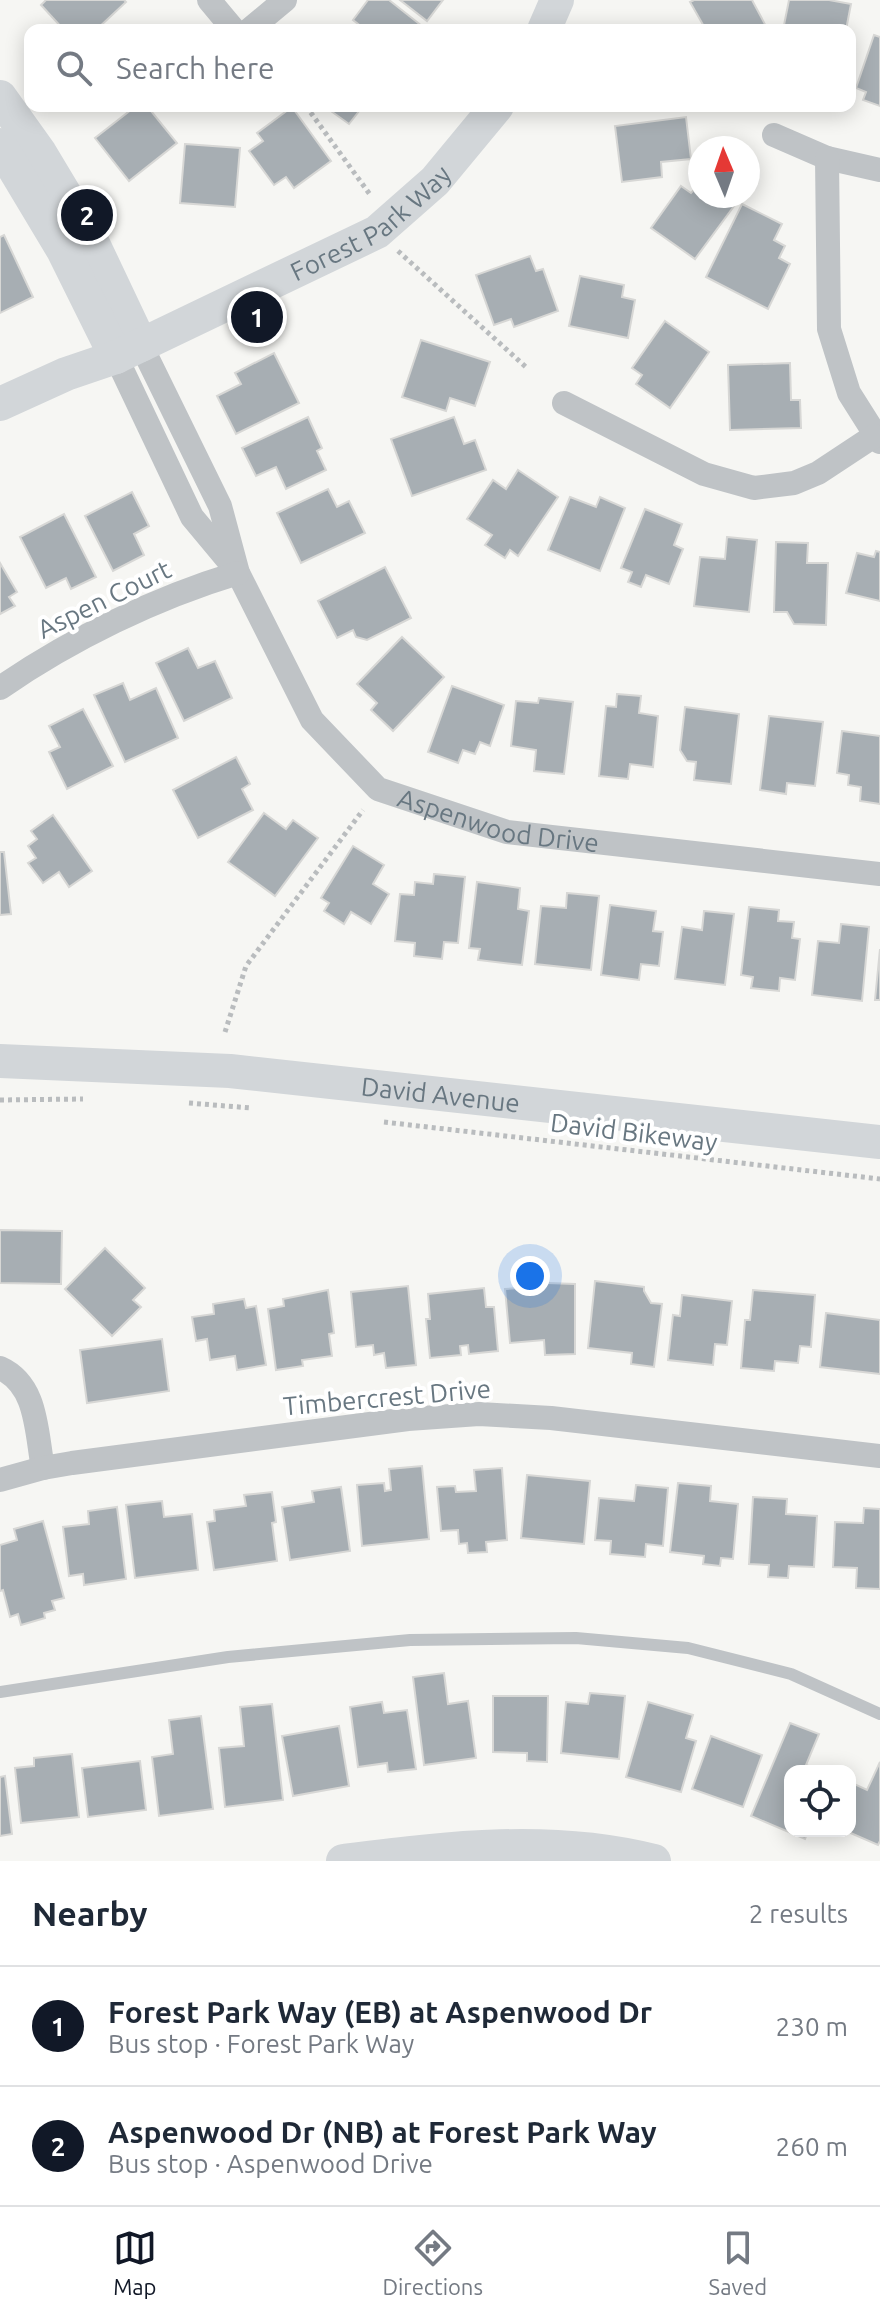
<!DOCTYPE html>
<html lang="en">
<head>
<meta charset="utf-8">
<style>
  :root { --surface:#fff; --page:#f6f6f7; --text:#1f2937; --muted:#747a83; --line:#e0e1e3; --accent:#111827 }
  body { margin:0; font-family:Ubuntu,sans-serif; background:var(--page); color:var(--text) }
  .controls { position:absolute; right:24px; bottom:24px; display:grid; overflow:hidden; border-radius:16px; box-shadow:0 4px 20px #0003 }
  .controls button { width:72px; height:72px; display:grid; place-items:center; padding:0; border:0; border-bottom:2px solid var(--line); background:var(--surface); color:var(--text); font:40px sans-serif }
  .compass { position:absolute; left:688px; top:136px; width:72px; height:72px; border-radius:50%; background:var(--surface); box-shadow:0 4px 20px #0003; rotate:358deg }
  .you { position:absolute; left:530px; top:1276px; width:28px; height:28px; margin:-20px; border:6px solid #fff; border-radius:50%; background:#1a73e8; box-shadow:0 0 0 12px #1a73e833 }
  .badge { display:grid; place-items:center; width:52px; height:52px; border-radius:50%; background:var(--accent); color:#fff; font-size:26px; font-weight:700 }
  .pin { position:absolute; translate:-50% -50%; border:4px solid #fff; box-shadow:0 2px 8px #0006 }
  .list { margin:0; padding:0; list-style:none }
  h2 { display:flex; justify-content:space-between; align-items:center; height:104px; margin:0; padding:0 32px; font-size:34px }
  h2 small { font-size:26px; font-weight:400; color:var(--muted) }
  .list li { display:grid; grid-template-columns:52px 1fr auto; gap:24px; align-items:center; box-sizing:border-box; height:120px; padding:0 32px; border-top:2px solid var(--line) }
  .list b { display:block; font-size:30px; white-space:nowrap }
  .list p { margin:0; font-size:26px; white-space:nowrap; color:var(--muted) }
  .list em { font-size:26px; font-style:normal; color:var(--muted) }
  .icon { flex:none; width:44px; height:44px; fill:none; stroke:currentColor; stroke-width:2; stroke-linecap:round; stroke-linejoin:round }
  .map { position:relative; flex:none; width:880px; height:1861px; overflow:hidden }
  .search { position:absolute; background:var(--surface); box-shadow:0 4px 20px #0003; left:24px; right:24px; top:24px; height:88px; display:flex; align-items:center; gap:20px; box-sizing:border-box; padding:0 28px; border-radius:16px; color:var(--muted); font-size:30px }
  .sheet { height:344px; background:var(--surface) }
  nav { display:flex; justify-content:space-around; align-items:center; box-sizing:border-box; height:112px; border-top:2px solid var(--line); background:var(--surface); font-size:22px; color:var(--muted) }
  nav a { display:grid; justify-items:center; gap:4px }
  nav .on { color:var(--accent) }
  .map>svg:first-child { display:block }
  .building { fill:#a7aeb3; stroke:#d7d7d5; stroke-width:2 }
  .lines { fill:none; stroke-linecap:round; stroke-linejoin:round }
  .path { stroke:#b9bcbe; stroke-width:5; stroke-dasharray:4 4; stroke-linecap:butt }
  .lane { stroke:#bfc3c6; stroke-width:12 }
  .street { stroke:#bfc3c6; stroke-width:24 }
  .secondary { stroke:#d2d6d9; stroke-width:34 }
  .labels { text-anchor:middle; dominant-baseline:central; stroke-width:8; stroke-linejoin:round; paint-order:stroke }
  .street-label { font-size:26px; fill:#687781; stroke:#fff }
</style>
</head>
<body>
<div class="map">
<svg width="880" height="1861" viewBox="0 0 880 1861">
  <rect width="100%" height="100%" fill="#f6f6f3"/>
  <g class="building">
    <polygon points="46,0 124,0 126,2 96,30 64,30 41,5"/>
    <polygon points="368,0 389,0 427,30 353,30 358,24 353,20"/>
    <polygon points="400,0 443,0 427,21"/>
    <polygon points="694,0 752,0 768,30 706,30 690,2"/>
    <polygon points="789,0 829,0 851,4 846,30 783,30"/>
    <polygon points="874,35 880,37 880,106 863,100 866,92 856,88"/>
    <polygon points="136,106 147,106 177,143 129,181 95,138"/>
    <polygon points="324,106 363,106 349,124"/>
    <polygon points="292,107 331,161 294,188 286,177 274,185 249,151 263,141 257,133"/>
    <polygon points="686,117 691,159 661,162 662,177 622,182 615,126"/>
    <polygon points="185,144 240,148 235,207 180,203"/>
    <polygon points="681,186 691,193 697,187 700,189 700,196 728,196 737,202 695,259 651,228"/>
    <polygon points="742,204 782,224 774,240 785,246 779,258 790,264 768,309 706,277"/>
    <polygon points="4,235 33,297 0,313 0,237"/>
    <polygon points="530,256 536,271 543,269 558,311 514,327 511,319 494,325 476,275"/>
    <polygon points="580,276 624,285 622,297 635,300 628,338 569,326"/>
    <polygon points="665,321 709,352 670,408 636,384 642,375 632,368"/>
    <polygon points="421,340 490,362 475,406 450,398 446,411 402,397"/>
    <polygon points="274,353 299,403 236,434 217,396 241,384 235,373"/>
    <polygon points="790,363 791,400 800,400 801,428 730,430 728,365"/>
    <polygon points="308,417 322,448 317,451 326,470 286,489 276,467 256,476 242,448"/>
    <polygon points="454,417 464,444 475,440 486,470 412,496 391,439"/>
    <polygon points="518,470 558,497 518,556 510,550 505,558 485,545 492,535 467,519 493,480 506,489"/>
    <polygon points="328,489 337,507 349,501 365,533 301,563 277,513"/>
    <polygon points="132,492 149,526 134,534 144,555 113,571 85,516"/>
    <polygon points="570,497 596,507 600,497 625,508 600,571 548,550"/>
    <polygon points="645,509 682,524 674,545 683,549 669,584 646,575 641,587 628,582 632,572 621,568"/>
    <polygon points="64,514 96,577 71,589 66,578 46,588 20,537"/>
    <polygon points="727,537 757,540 749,612 694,606 700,557 725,559"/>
    <polygon points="776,542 808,543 807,563 828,563 826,625 794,624 787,612 774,612"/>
    <polygon points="876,551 880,552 880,601 846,593 857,553 874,557"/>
    <polygon points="0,563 17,592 9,597 15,606 0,614"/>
    <polygon points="385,567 411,618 367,640 356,637 353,630 337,638 318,601"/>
    <polygon points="402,637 444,677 393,731 371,710 377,703 357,684"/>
    <polygon points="188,648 198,668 215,661 232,698 184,721 156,663"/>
    <polygon points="123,683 130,700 156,688 178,738 125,762 94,695"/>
    <polygon points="452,686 504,705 490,746 480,742 475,754 463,750 458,763 428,752"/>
    <polygon points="617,694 641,696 639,713 658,716 653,767 630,764 628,779 599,776 606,706 616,707"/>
    <polygon points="539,698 573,702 564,774 534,771 536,750 511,746 516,701 538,703"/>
    <polygon points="685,707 739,714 731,784 694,780 696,762 687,761 680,750"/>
    <polygon points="83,709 113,766 67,789 49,752 60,747 49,726"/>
    <polygon points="769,716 823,722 815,786 787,783 786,794 760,790"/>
    <polygon points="842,731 880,736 880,804 860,801 861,787 848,785 849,775 837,773"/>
    <polygon points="236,757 250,784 242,789 253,810 198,838 173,790"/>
    <polygon points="264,813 286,829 293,820 318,838 275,896 228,862"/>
    <polygon points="53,815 92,871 69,887 59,872 43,883 28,863 36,858 28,846 37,839 31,831"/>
    <polygon points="353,846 384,865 373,884 389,894 371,924 351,912 344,924 324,911 329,903 321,898"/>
    <polygon points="0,852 4,852 11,914 0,915"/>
    <polygon points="434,874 465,877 458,943 444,942 442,959 414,956 415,943 395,941 400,894 414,895 415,882 433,884"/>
    <polygon points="477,882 520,888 518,909 529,911 522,965 478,960 480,949 469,948"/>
    <polygon points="567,893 599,896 591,970 535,964 541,906 566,908"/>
    <polygon points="610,905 656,911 653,931 663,932 659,966 641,964 639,980 601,975"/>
    <polygon points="749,907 779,910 778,921 794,922 792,938 800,939 795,980 780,978 779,991 751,988 753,977 741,975"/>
    <polygon points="704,911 734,914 725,985 675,979 682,927 702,930"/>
    <polygon points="841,924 869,927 862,1001 812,995 818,941 839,943"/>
    <polygon points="880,949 880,1000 875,1000"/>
    <polygon points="0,1230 62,1231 61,1284 0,1283"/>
    <polygon points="105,1248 145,1288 133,1300 141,1307 112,1336 65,1289"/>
    <polygon points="595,1281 644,1287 644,1291 651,1303 662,1304 654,1367 631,1364 632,1353 588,1348"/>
    <polygon points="519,1282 575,1284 575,1354 545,1355 544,1340 510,1343 505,1289 519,1288"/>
    <polygon points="408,1286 416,1365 386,1368 384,1353 374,1355 373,1345 356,1347 351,1292"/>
    <polygon points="484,1288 486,1307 494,1307 498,1351 469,1354 468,1345 460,1346 461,1355 430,1358 426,1319 430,1319 428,1294"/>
    <polygon points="328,1290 334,1333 329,1334 332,1356 302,1360 303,1366 276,1370 268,1309 284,1306 283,1299"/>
    <polygon points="753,1290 815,1295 811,1347 800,1346 798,1363 775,1361 774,1371 741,1368 745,1320 750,1320"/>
    <polygon points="682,1295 732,1301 727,1345 715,1344 713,1365 668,1360 673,1315 680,1316"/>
    <polygon points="244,1299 246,1308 256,1306 266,1365 237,1370 235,1356 210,1360 207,1339 196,1341 192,1317 214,1314 213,1304"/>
    <polygon points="826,1313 880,1320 880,1374 820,1367"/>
    <polygon points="162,1339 169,1391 87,1403 80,1350"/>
    <polygon points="422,1466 429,1539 362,1546 357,1485 384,1483 385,1491 391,1490 389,1469"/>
    <polygon points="502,1468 507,1540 486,1542 487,1552 468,1553 467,1543 459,1544 458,1530 441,1531 437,1487 455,1486 456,1492 476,1491 474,1470"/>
    <polygon points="527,1475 590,1481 584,1544 521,1538"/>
    <polygon points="678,1483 711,1486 710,1501 738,1504 733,1559 721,1558 720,1566 703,1564 704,1556 670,1552"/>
    <polygon points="636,1485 668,1488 663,1546 646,1544 645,1557 610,1554 611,1541 595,1540 599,1498 634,1501"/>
    <polygon points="341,1487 350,1551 290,1560 282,1507 314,1502 312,1491"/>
    <polygon points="272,1492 276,1522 272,1523 277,1561 214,1570 207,1522 215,1521 214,1510 246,1506 244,1495"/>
    <polygon points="753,1497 787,1499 786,1514 817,1516 814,1567 789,1566 788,1578 768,1577 769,1565 749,1564"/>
    <polygon points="162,1501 164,1517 192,1514 198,1570 135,1578 126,1505"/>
    <polygon points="117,1507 126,1579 84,1585 83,1574 69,1576 63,1527 89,1524 88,1511"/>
    <polygon points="864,1508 880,1509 880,1589 856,1588 857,1568 833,1567 835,1522 863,1523"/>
    <polygon points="43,1521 64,1598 52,1601 55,1610 44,1613 45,1618 21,1625 18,1614 10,1617 3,1590 0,1591 0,1545 17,1540 14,1529"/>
    <polygon points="444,1673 448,1704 468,1701 476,1758 424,1765 413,1677"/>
    <polygon points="590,1693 625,1696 619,1759 561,1753 566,1702 588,1704"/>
    <polygon points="493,1696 548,1696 547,1762 527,1761 527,1753 493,1752"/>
    <polygon points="382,1702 384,1713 407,1710 416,1769 388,1772 387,1763 358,1767 350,1707"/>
    <polygon points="648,1702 693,1715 686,1738 696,1741 681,1792 626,1777"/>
    <polygon points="272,1704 283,1800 225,1807 219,1748 244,1746 240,1707"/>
    <polygon points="201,1716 213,1809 159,1816 152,1757 173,1754 169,1720"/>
    <polygon points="790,1723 819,1734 806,1765 821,1771 790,1771 790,1831 808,1831 805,1839 751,1816"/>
    <polygon points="339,1726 349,1786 293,1796 282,1736"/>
    <polygon points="711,1736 762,1755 743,1807 692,1789"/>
    <polygon points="72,1754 79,1817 21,1823 15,1768 34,1766 34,1758"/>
    <polygon points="140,1761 146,1810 88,1817 82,1768"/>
    <polygon points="880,1762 880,1841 878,1845 846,1831 850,1831 850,1782 867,1790"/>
    <polygon points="5,1776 12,1834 0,1836 0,1777"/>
  </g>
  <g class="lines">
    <g class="path">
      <polyline points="306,106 371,196"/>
      <polyline points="398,251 527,368"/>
      <polyline points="225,1032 246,966 363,810"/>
      <polyline points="0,1100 83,1099"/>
      <polyline points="189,1103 251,1108"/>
      <polyline points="384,1122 880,1179"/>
    </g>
    <polyline class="lane" points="0,1692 228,1657 410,1640 576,1638 688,1648 791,1674 880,1714"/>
    <g class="street">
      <polyline points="209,0 234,30"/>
      <polyline points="249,30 285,0"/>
      <polyline points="774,135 827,158 880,170"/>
      <polyline points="827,158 829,329 849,393 880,442"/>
      <path id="s1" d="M141 345 220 506 238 573 312 720 378 789 507 832 880 874"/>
      <polyline points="116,357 192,517 232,565"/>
      <polyline points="564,403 704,474 754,488 794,483 818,473 874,436"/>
      <path d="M0 688C71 639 155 598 238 573"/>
      <path d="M0 1368C38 1385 36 1432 43 1468"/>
      <polyline points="0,1480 43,1468 72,1463 408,1419 479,1414 551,1418 880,1456"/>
    </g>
    <g class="secondary">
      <polyline points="544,30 557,0"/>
      <polyline points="0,97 40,153 88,233 141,345"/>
      <polyline points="0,145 63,250 116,357"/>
      <path id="s2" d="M0 404 66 374 116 357 377 232 435 181 497 106"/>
      <path id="s3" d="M0 1061 230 1071 880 1142"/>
      <path d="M343 1861C448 1848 550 1835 654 1861"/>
    </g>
  </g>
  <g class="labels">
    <g class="street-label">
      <text stroke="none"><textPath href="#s2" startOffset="414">Forest Park Way</textPath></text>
      <text transform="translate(104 599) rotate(-26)">Aspen Court</text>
      <text stroke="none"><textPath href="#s1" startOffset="634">Aspenwood Drive</textPath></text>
      <text stroke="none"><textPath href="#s3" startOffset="442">David Avenue</textPath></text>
      <text transform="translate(634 1132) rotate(7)">David Bikeway</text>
      <text transform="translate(387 1397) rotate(-5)">Timbercrest Drive</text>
    </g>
  </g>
</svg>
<div class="controls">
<button><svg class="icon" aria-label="locate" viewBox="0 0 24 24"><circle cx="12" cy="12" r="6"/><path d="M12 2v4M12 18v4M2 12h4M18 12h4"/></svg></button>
</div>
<svg class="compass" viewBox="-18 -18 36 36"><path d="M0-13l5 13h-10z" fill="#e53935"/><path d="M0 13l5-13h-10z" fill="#747a83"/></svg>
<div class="you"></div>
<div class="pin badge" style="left:257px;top:317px">1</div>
<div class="pin badge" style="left:87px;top:215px">2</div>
<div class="search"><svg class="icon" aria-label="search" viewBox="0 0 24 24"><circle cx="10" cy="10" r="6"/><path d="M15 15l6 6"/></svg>Search here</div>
</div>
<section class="sheet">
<h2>Nearby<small>2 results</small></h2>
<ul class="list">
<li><span class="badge">1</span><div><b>Forest Park Way (EB) at Aspenwood Dr</b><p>Bus stop · Forest Park Way</p></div><em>230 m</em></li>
<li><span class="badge">2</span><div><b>Aspenwood Dr (NB) at Forest Park Way</b><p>Bus stop · Aspenwood Drive</p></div><em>260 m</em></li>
</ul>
</section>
<nav>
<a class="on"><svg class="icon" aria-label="map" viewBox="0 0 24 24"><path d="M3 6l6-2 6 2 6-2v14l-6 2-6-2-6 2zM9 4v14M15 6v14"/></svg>Map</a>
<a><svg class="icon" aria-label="directions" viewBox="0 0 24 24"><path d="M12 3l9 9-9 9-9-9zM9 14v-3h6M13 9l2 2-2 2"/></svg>Directions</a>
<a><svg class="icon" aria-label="saved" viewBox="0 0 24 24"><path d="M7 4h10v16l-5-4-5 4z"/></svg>Saved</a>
</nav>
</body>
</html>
